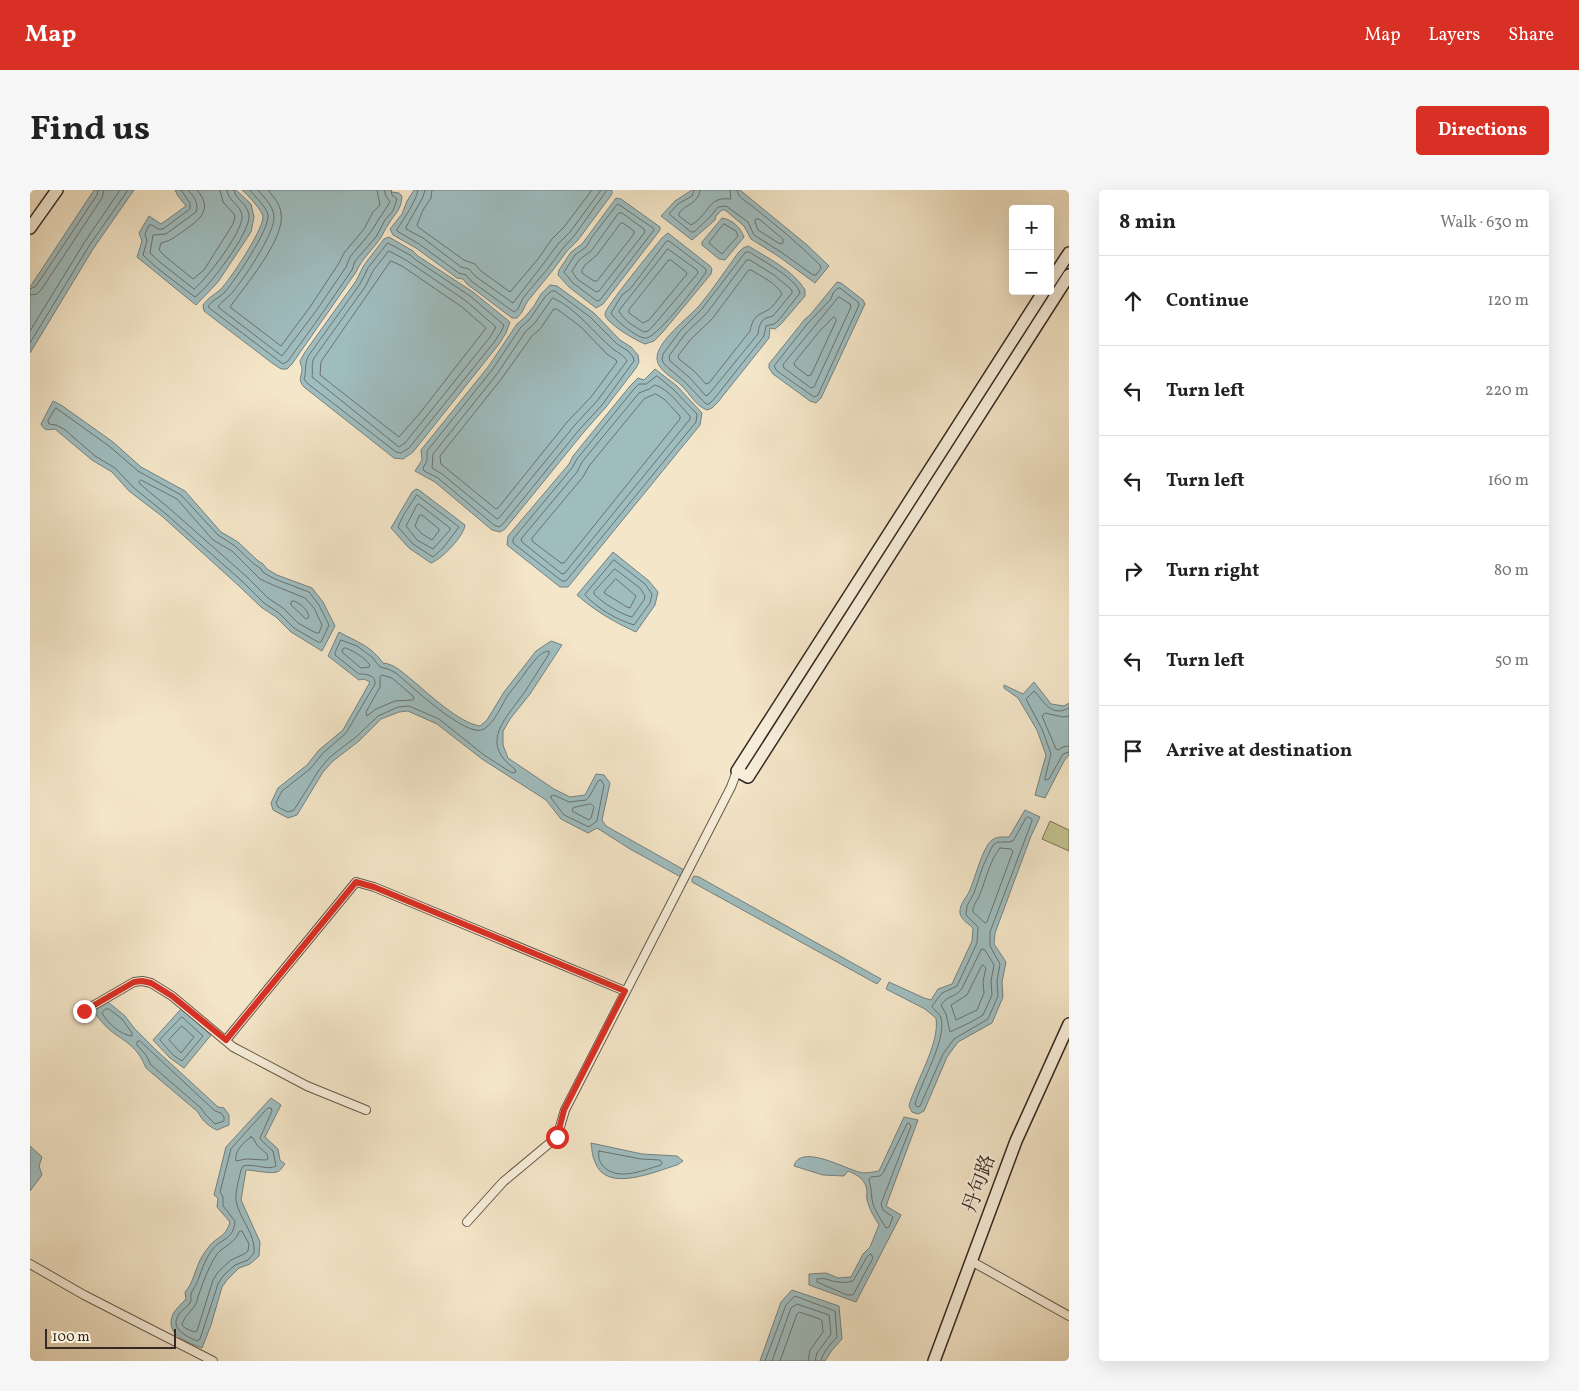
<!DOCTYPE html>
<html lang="en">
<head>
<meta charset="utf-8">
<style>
  :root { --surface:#fff; --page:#f6f6f6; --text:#222; --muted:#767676; --line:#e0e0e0; --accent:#d93025 }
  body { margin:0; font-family:Vollkorn,"Noto Serif SC",serif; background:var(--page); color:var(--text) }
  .controls { position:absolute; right:15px; top:15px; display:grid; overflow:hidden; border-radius:5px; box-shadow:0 5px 20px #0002 }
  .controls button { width:45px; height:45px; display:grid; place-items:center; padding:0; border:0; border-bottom:1px solid var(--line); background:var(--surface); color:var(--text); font:25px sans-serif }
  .scale { position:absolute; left:15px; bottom:12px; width:131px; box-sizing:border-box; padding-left:5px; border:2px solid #362823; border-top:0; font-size:14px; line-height:18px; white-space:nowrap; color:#362823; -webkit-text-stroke:4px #f8efdb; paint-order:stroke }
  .stop { position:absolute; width:15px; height:15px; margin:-11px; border:4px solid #d93025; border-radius:50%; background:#fff }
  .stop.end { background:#d93025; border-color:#fff; box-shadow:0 1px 5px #0008 }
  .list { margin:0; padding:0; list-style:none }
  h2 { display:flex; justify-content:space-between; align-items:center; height:65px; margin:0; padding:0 20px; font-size:21px }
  h2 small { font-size:16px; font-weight:400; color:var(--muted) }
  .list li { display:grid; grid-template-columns:32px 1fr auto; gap:15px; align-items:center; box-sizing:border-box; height:90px; padding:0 20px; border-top:1px solid var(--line) }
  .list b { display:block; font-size:19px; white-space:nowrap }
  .list em { font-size:16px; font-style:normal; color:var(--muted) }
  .icon { flex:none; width:28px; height:28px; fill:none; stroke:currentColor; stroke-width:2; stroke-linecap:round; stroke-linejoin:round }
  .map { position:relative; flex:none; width:1039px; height:1171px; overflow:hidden; border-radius:5px }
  header { display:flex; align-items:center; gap:30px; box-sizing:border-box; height:70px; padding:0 25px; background:var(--accent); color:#fff }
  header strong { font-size:24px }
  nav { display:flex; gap:28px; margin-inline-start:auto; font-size:18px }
  .intro { display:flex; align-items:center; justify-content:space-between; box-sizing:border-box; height:120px; padding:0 30px }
  h1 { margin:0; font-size:35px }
  .button { padding:12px 22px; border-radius:5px; background:var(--accent); color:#fff; font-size:18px; font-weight:700 }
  main { display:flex; gap:30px; padding:0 30px }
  aside { flex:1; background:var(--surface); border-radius:5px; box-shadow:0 5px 20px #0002 }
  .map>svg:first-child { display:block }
  .green { fill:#c3c390; stroke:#7c765a }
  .water { fill:#9fbdbf; stroke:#758181 }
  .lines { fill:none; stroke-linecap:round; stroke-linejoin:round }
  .shore { stroke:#6a7271; stroke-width:1 }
  .street-casing { stroke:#66584c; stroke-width:10 }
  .secondary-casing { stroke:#362823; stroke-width:14 }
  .street { stroke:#f8efdb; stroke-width:8 }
  .secondary { stroke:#f8efdb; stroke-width:11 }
  .route { stroke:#d93025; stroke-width:6 }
  .labels { text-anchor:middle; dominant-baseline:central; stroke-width:4.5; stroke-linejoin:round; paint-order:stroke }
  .street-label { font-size:20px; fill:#362823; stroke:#f8efdb }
</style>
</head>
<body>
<header>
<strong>Map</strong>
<nav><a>Map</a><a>Layers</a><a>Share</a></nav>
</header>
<div class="intro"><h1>Find us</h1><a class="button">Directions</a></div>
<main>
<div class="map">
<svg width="1039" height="1171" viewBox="0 0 1039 1171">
  <rect width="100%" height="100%" fill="#f4e6c8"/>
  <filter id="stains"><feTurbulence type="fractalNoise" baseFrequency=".004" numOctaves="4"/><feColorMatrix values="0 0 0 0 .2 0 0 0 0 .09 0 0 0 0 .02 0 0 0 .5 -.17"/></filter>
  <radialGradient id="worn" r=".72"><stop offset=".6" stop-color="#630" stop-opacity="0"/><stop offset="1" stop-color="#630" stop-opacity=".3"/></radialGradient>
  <polygon class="green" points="1020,631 1039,640 1039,661 1012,649"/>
  <g class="water">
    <polygon points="64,0 104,0 63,59 0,163 0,97"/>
    <polygon points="145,0 206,0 221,14 224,27 221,42 188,92 166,115 107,67 112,51 109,43 119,26 131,34 156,16 148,6"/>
    <path d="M212 0H360L362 2 369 3 372 6C371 21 365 23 358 35 355 39 353 44 350 49 342 60 332 69 326 82L262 174 257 179H251L242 173 174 121 173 115C178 108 184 105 190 100 200 90 233 40 233 27 233 21 217 4 212 0Z"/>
    <polygon points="384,0 582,0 582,4 548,50 537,61 523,80 497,112 492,122 487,128 482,128 437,94 433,89 427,88 386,58 363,45 360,39 372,24 377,11"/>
    <polygon points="662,0 710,0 777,55 799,76 785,93 748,66 721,49 714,36 695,20 692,20 686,26 685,30 662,50 631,26 645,11"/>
    <polygon points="586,8 591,9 630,37 630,40 573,114 566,118 539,97 528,85 529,80 541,62 552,54"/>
    <path d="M692 28C703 30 710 37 714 47L695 70 689 69 672 55V52Z"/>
    <path d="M638 43 680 76 682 79 681 84 632 143 624 151 615 154C607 151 575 133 575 124 575 117 624 58 632 48Z"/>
    <path d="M359 47 383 61 388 66 443 102 480 132 476 143 469 154 383 262 373 269 364 268 274 197C267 189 272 187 272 179 272 176 270 174 270 171L275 162 326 91 334 75 354 49Z"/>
    <path d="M718 56C738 68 763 80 775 100V106L751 134 745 139 740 138 739 148 688 212 682 218 677 220C666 216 660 204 652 196 644 188 628 181 627 169 626 152 658 128 669 116 683 99 695 81 708 63L713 58Z"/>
    <polygon points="807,92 811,93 833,110 835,114 791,208 786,213 780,211 743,184 739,178 739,174 775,129 780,125"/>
    <polygon points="520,95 527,96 564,123 590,150 601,157 608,165 609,172 606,178 576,217 553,243 475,339 470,342 462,340 405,292 385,281 392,270 391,260 458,177 487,134 495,127 504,116 511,104"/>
    <polygon points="625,179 647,196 672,223 670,235 538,397 530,397 477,355 478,346 539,274 543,266 600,196 608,188 614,190"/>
    <path d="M23 211 31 215 83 252 111 277 155 301 191 342 208 352 227 370 233 374 237 379 247 385 282 398 293 412 305 436 292 461 261 442 246 427 231 417 209 396 133 327 99 301 82 282 62 270 25 239C18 240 14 241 11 234Z"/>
    <path d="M386 299 389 300 435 335C434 346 412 369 401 373L379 358 361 338 382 302Z"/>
    <path d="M583 362 619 391 628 402 625 415 606 442C584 432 565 421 547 405Z"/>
    <path d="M309 442C327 452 340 455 353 473 365 474 373 483 382 490 399 504 429 533 450 536L457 530 474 502 506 461 521 451 532 455 500 504 480 529 473 541V555L478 568 524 599 540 607 555 605 566 584 574 585 580 593 572 630 576 636 656 681 653 686H649L600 659 567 638 558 643 531 629 516 610 452 569 407 534 378 521 369 522 351 529 329 551 303 571 293 582 267 625 258 628 243 620 241 613 248 598 277 575 289 560 313 540 340 492 334 489 329 490 298 466Z"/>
    <polygon points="1004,492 1021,514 1034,516 1039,513 1039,565 1034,571 1015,608 1005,605 1016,565 1007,540 988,508 974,498 974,495 993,504"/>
    <path d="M995 620 1010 627 1001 646 965 743 964 754 976 772 972 792 973 807 962 833 928 852 917 867 894 921 888 924 882 922 879 916C886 890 910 854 906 828L895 819 856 799 859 792 894 808 901 810 908 799 922 794 942 751 943 738C939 734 931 730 930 723 929 715 936 708 939 702 945 689 952 659 961 651 966 646 973 647 979 647Z"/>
    <polygon points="664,686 669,687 851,789 847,794 662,692 662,689"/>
    <path d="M78 812 95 826 104 838 126 860 188 917 194 918 199 925V935L187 940C179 937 171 929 168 922L116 878C108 859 101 855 85 844 76 838 70 830 63 821Z"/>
    <polygon points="151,819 181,845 154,878 140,868 123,850"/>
    <path d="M241 908 251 915 235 947 248 959 250 970 255 974C254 975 250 981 249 981 243 985 224 980 216 980L211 1010 230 1052 229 1066 220 1074 209 1078 197 1090 192 1097 181 1135 172 1158C157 1152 134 1145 143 1124 146 1119 152 1113 156 1109L155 1102C162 1095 164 1084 168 1075 170 1069 174 1063 178 1058 186 1046 195 1049 200 1032L187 1017 188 1008 184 1005 196 957Z"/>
    <path d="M874 927 888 930 856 1016 871 1025 826 1112 779 1095V1084L796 1083 808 1088 821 1087 833 1064 840 1057 849 1035C845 1028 840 1021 838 1013 836 1009 837 1005 837 1001 836 990 828 985 818 981L814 986 793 985 764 976C770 953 816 979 829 982 835 984 842 982 849 981Z"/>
    <path d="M561 953 612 964 647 966 653 971 647 975C626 981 576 1004 565 972 562 966 562 959 561 953Z"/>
    <polygon points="0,956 12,967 9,976 12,985 0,1001"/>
    <polygon points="762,1100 809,1116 812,1149 802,1160 795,1171 730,1171 751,1112"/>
  </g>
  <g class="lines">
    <g class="shore">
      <path d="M151 0 160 13V19L133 39H128L122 35H119L115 44 117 51 113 65 127 78 165 107C179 97 220 43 219 26 218 13 205 10 204 0"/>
      <path d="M158 0C164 7 169 12 166 22L136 44 123 45 120 63 131 73 164 99C176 90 214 40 212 26 211 14 198 12 197 0"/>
      <path d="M167 0C183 18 171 29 156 39 148 45 141 51 131 53L129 60 136 67 163 89 174 80 203 34 205 27 204 24 193 12 190 0"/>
      <path d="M220 0C225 7 236 16 238 25 240 39 205 90 195 102 189 108 182 110 178 117L253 174 258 171 291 125 322 80 325 71 346 47 355 30 363 21 367 9 362 5 361 0"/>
      <path d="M228 0C234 7 243 16 244 26 246 42 211 94 199 106 195 110 191 112 188 117L252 166 286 121 316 77 320 67 340 43 360 12 356 6 354 0"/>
      <path d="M238 0C243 7 250 13 251 23 256 48 214 97 200 117L251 156 280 117 309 73 314 63 334 39 343 22 350 15 347 0"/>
      <path d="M388 0C387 9 373 31 367 39V41L389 54 429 83 436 85 441 91 484 122 488 119 493 108 519 77 533 58 544 46 577 0"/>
      <polyline points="395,0 393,7 376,37 376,39 393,48 431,77 439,79 445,86 483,113 514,73 528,54 540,42 571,0"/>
      <polyline points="402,0 401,8 393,20 387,35 388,37 434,70 445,74 451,81 480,102 508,69 522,49 534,37 562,0"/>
      <path d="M664 0 662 6 648 14 639 24 661 42H664L680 27 688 17 696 16 718 32 724 45 751 62 783 85H786L791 78 790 75C769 54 746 35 722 16 716 11 708 8 707 0"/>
      <path d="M670 0C669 13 656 14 649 23V26L661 35C673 29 679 13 688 10 692 8 697 9 701 9L700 0"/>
      <polygon points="588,14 623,38 624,40 570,110 567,111 543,93 534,82 545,65 556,57 562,47"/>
      <polygon points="589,23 592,23 614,39 615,42 569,101 566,102 547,89 542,81 549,70 561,61"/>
      <polygon points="726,29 729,29 753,49 753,53 750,54 728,40 725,32"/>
      <polygon points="593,33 604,41 604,44 567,91 564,91 552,83 552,80 555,75 567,65 590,34"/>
      <polygon points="694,34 706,41 708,46 692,64 679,53"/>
      <path d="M637 51H639L676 79V82C668 94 630 144 617 148 609 150 585 130 581 123L592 105 600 99Z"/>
      <path d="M358 53 380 65 386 70 440 106 474 135 472 140 465 151 379 258 371 263 366 262 277 193 274 189C277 179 274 173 279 165L330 94 338 78Z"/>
      <path d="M638 59 667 80 668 83 624 135 618 141 614 142C605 137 593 130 589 121Z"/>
      <path d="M359 61 376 70 436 111 466 137 460 147 375 253 369 257 282 187C283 180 281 174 284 168L335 97 343 81Z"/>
      <path d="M716 62H719C732 70 767 89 770 103L748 131 744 134 736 136 734 146 684 209 679 214H676L655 192 635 175 632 170 633 164 651 140 671 120Z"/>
      <polygon points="639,70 641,70 656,82 657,84 619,130 613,133 599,123 599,120"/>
      <polygon points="717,70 720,70 744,85 762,100 762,103 743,126 736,128 732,131 729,137 728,144 679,204 676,206 660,188 640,171 639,166 655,144 676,124"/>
      <polygon points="361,71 372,76 432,117 456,138 390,223 369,247 290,185 291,172"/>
      <path d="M719 80H721C731 86 747 94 752 104 748 109 743 117 738 120 726 126 723 127 720 141L679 193 676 194 664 181 649 169 648 166 661 149 682 129Z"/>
      <polygon points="810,98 828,112 829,115 788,205 784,207 747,181 744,176 778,133 801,109 803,103 807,99"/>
      <polyline points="0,99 6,96 67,5 68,0"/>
      <polygon points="522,101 525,101 560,127 587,154 598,161 603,167 604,171 572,215 549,240 472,335 469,337 464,335 408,288 394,281 393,278 397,271 397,261 462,180 491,137 499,130 515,107"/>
      <polyline points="0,105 7,104 11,100 72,8 74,0"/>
      <polygon points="809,107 820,114 821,117 784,197 781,198 754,178 753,175"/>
      <path d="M523 108C546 118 564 143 583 159 588 163 594 165 597 171L567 211 544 236 469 328 467 329 412 284 402 278 403 264 467 184 496 141 504 134Z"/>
      <polygon points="524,119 527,119 551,137 577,164 586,170 587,172 561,207 538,231 468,318 466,319 411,274 410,266 472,188 502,146 510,139"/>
      <polygon points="804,127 806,129 806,131 781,185 778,186 765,176 764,173 788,143"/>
      <polyline points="0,141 54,53 90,0"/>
      <polyline points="0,153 59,56 98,0"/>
      <polygon points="627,186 643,199 667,224 666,232 536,391 532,391 483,353 483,349 542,278 547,269 604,199 609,194 616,194"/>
      <path d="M625 195C638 198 650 216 660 226V229L535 383 532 384 492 352 491 349 547 282 552 272 609 203 619 199Z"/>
      <polygon points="626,204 634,209 650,226 650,229 534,373 531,373 502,351 502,348 553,287 559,276 614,209"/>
      <polygon points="26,218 79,256 108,281 151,305 188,345 205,356 224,374 230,378 234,383 245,389 279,402 289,415 299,435 291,452 288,452 264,438 249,423 234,413 213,392 136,324 103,297 85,278 65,266 34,239 26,235 19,234 18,231"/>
      <polygon points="111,290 147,309 183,350 202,361 230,389 243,395 275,408 284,418 292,435 289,443 286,443 268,433 253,418 238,408 217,387 140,319 110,294 109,292"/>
      <polygon points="387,305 429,337 413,358 403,367 383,354 368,337 373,326"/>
      <polygon points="389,314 420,338 420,340 403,359 387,350 376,336 387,315"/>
      <polygon points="392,325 409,339 409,341 402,350 392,344 385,336 389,326"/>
      <path d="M584 370 615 394 622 404 620 413 604 435C587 430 567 418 555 405Z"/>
      <path d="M585 379 610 398 615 406 614 410 602 427C590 424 573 413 564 404V402Z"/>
      <polygon points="586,389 606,406 600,418 597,417 574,403 575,401"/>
      <path d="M264 411C271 414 276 418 279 426L278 428 276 429 261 415V412Z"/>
      <path d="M311 450 327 456 342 467 350 477 358 479 366 483C379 494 438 550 454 539 465 532 471 516 478 505 484 497 491 489 497 480 503 473 509 462 519 461V464C511 476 504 488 496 500 478 527 447 552 485 579L486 582 482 583 454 565 409 529 379 516 368 517 348 526 326 547 300 567 289 580 264 620 258 622 248 617 246 613 252 601 280 579 293 563 316 543 345 494C346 485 336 484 329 484L305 465V463Z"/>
      <path d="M316 458C325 462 334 467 340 475L339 477 331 478 312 462 313 459Z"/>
      <polygon points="352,485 362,488 383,506 384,509 382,510 365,511 346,519 337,526 336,522 350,497 350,487"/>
      <path d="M1039 518C1021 528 1014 511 1004 501L996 509 1012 539 1021 564 1015 588V590L1019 589 1033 564 1039 562"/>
      <polyline points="1039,526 1033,527 1015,523 1012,526 1026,559 1028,560 1033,557 1039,556"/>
      <polygon points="571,590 574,595 567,631 559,637 534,625 521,608 521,606 524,605 539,612 556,610 559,607 568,591"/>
      <polygon points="561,614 564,617 561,628 559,630 542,621 543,618"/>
      <path d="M998 627 1002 629V631L960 742V756L970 774 967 791 968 806 958 829 924 849 913 864 890 916 887 917 885 914C891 892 917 849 911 828 909 822 903 820 902 816L912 803 927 796 947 753 948 737 936 725 937 716 944 703 953 676 963 655 968 652H979L983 651 996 628Z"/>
      <path d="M970 658 981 659 983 661 957 732 955 733 943 722C942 716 948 710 950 704 956 689 960 670 970 658Z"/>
      <path d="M952 759 955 760 964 775 961 791 962 805 953 825 941 832 920 842 916 824 911 815C918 805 924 808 931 800Z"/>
      <polygon points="953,775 956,778 953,791 954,803 947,820 926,830 921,815 937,805 951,777"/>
      <path d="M76 819H79L92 829 102 843V846C91 845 77 833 72 823Z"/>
      <polygon points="152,827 173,846 152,871 143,865 130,850"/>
      <polygon points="152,836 164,847 151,863 139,850"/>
      <polygon points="110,851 185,921 191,923 194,927 194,931 185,934 175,924 171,918 121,875 116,865 107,855 107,852"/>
      <path d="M238 918H241L242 921 230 948 232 951 243 961 246 976C238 981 224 973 213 976L211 980C209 989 205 1002 206 1011 210 1030 226 1044 224 1063L218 1070 205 1075 193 1086 188 1094 170 1149 167 1151C156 1146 139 1139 149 1124 152 1120 157 1117 160 1113 163 1107 160 1111 161 1105 161 1102 164 1098 166 1095 171 1083 174 1071 182 1060 191 1048 204 1050 205 1031L193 1016V1007L190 1002 201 959Z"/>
      <path d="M878 933 880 934 881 936 851 1014 853 1020 863 1027 859 1037 856 1038C852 1031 843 1019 842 1009 841 1002 841 996 839 989L841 987 850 986 853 983Z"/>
      <path d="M221 947 223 948 227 955 237 964 238 969 236 970 216 969 206 971C204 961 213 953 221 947Z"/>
      <path d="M569 961 611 969 630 970 632 973 631 975C614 980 587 992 573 976 569 971 568 967 569 961Z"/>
      <path d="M212 1041 219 1054 218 1061 214 1064 201 1070 188 1082 183 1090 167 1141 164 1142 155 1138 152 1135C154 1126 161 1122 165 1115 168 1112 167 1107 169 1104 173 1092 180 1074 187 1064 194 1056 205 1053 209 1042Z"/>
      <path d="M841 1064 843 1068 823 1105H817L787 1092V1089C796 1087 801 1092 809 1092 814 1093 819 1092 823 1091L837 1067Z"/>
      <path d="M735 1171 756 1115 765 1106 805 1121 807 1147C801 1154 793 1161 791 1171"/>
      <polyline points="742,1171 761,1118 767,1114 799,1125 801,1144 787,1163 785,1171"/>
      <polyline points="750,1171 767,1124 769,1122 790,1129 792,1131 793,1142 780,1160 778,1171"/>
    </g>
    <defs>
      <g id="street">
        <polyline points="54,821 104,792 112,791 121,793 142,806 203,857 277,896 336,920"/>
        <polyline points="196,850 326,692 344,697 595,801"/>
        <polyline points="437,1032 473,992 527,947 535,920 701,597 707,581"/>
        <polyline points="941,1071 1039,1126"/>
        <polyline points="0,1074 54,1105 183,1171"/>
      </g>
      <g id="secondary">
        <polyline points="0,38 27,0"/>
        <polyline points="1020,92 1039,63"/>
        <polyline points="1014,101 707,581 718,587 1039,85"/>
        <polyline points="904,1171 986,951 1039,834"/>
      </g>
    </defs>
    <use href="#street" class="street-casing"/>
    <use href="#secondary" class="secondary-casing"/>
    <use href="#street" class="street"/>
    <use href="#secondary" class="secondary"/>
  </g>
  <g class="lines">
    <polyline class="route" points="54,821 104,792 112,791 121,793 142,806 196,850 326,692 344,697 595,801 534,920 527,947"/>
  </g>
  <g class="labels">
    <g class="street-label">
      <text transform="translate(950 994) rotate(-70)">丹句路</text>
    </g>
  </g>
  <rect width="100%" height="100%" filter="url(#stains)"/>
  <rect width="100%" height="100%" fill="url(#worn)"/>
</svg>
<div class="controls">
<button>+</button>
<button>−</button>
</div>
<div class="scale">100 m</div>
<div class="stop" style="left:527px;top:947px"></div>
<div class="stop end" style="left:54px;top:821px"></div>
</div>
<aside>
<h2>8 min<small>Walk · 630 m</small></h2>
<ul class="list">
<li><svg class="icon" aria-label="ahead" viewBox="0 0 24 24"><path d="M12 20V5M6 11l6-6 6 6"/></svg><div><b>Continue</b></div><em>120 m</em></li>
<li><svg class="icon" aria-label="left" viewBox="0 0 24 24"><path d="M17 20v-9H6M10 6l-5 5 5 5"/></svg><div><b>Turn left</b></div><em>220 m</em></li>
<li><svg class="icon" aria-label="left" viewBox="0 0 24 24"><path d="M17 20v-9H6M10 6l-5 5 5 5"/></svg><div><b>Turn left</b></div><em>160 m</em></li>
<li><svg class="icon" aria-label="right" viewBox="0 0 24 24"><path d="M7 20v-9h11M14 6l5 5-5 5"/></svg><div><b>Turn right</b></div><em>80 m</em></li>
<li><svg class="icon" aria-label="left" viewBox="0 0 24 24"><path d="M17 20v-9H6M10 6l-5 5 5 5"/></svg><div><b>Turn left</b></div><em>50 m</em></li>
<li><svg class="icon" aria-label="arrive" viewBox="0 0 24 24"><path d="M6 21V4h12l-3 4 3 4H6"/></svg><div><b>Arrive at destination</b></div></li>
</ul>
</aside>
</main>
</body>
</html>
